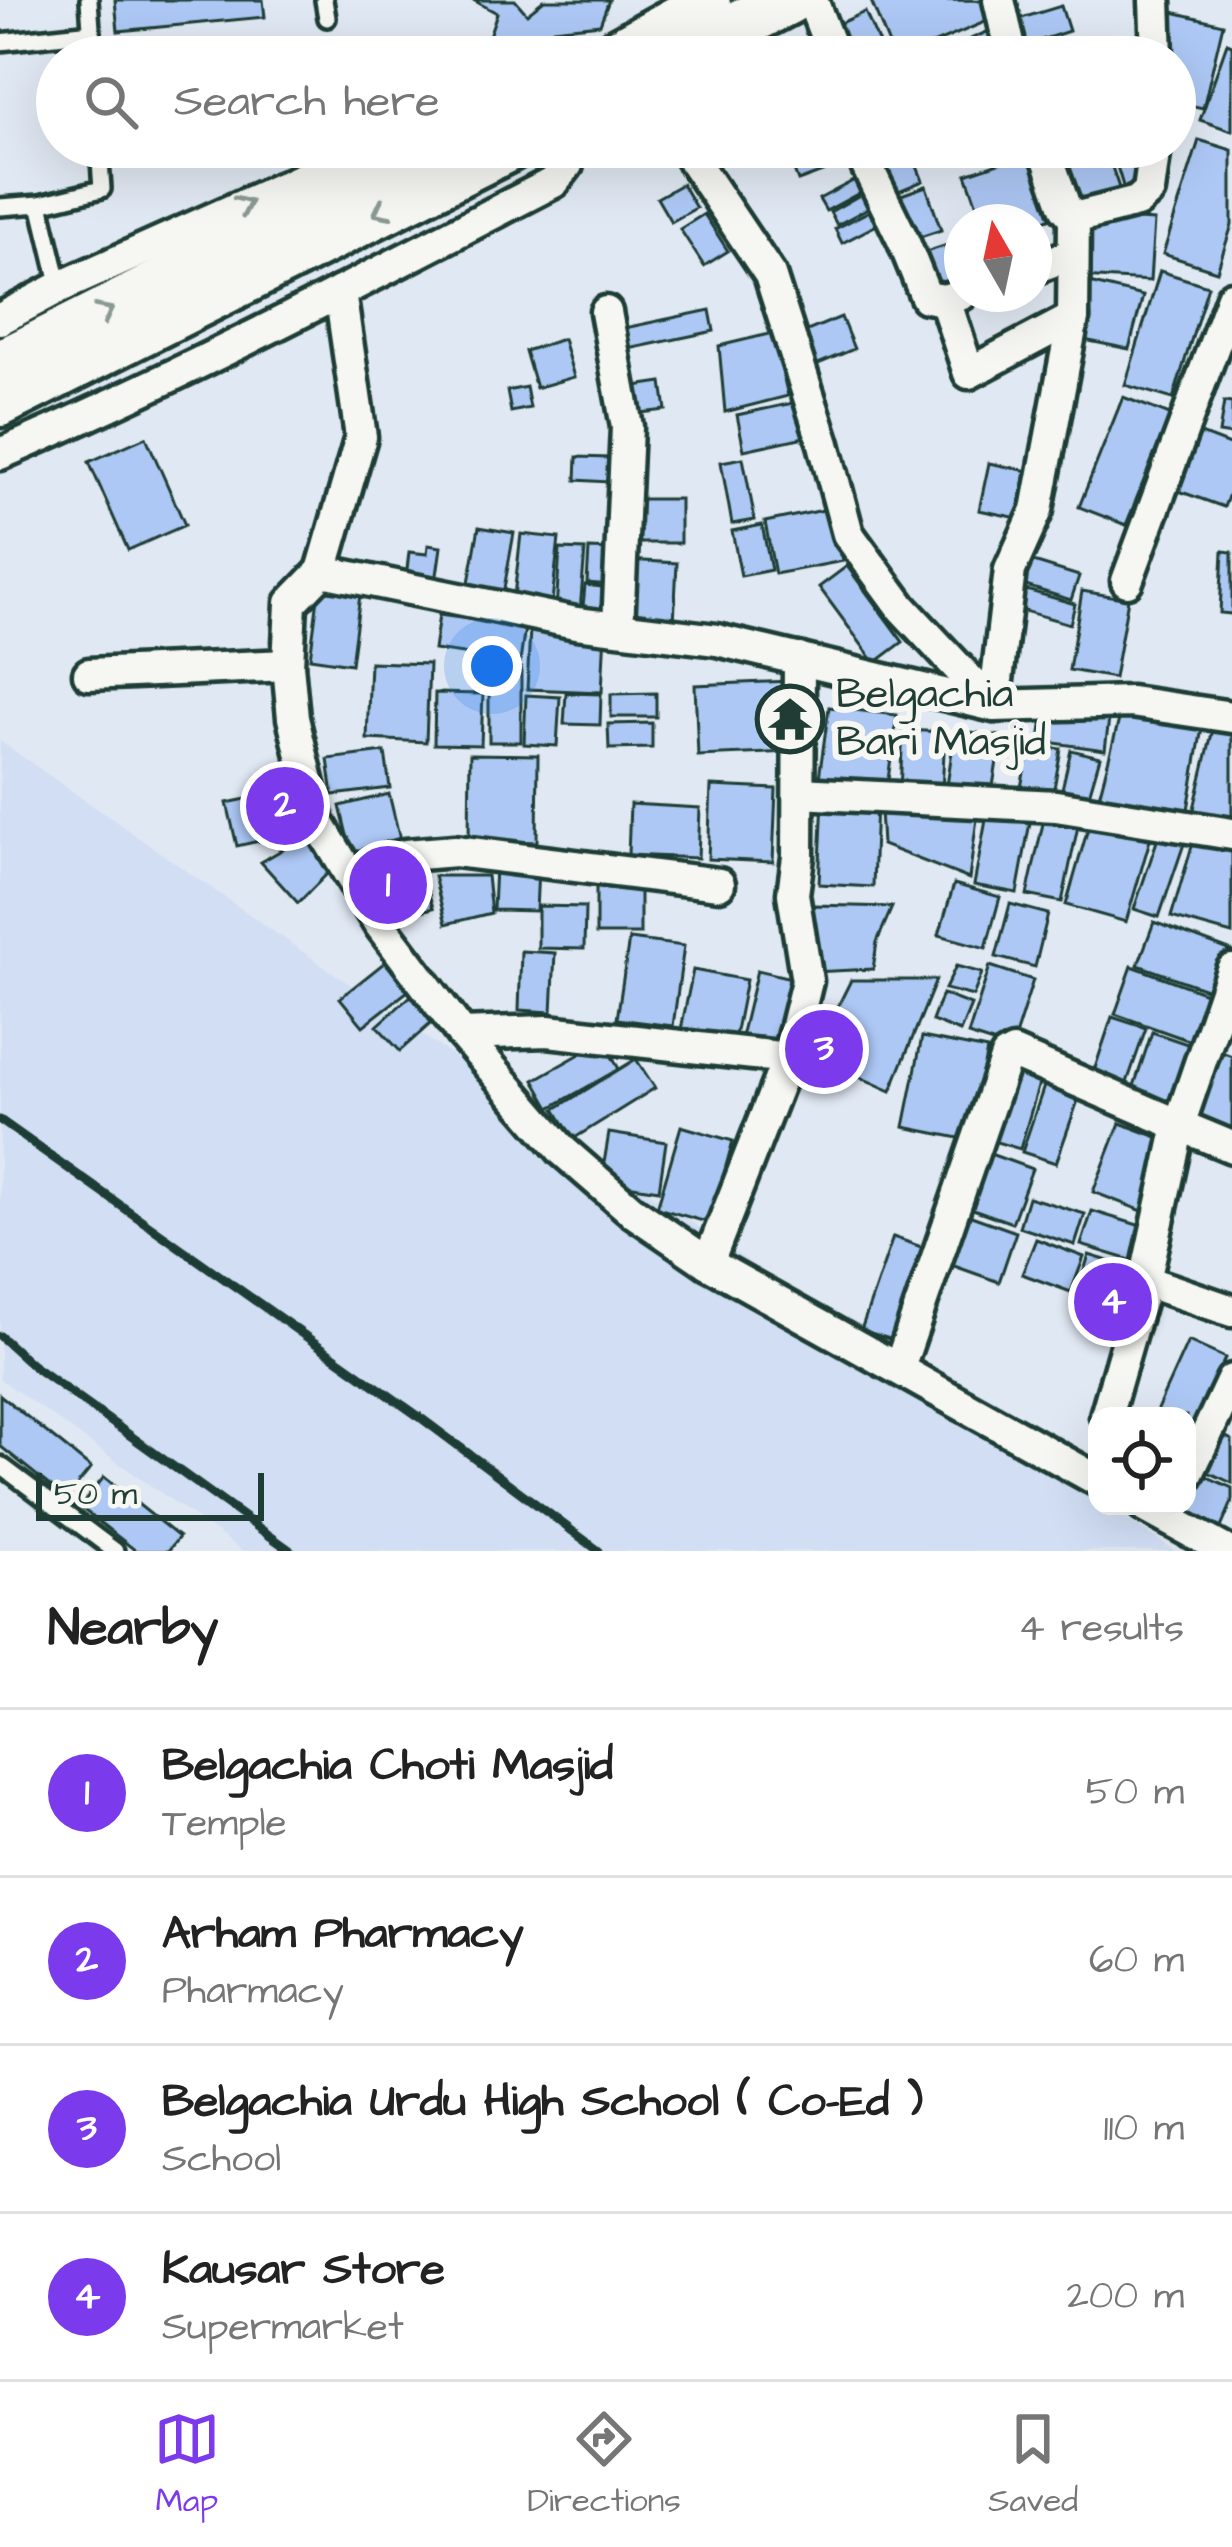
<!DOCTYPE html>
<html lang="en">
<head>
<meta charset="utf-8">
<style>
  :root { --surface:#fff; --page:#f6f6f6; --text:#222; --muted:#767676; --line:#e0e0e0; --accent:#7c3aed }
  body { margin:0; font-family:"Architects Daughter",sans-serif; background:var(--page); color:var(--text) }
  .controls { position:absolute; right:36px; bottom:36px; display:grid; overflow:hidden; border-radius:24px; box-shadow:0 12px 48px #0002 }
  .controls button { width:108px; height:108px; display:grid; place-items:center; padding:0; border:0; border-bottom:3px solid var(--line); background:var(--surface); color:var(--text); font:60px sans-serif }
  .compass { position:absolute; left:944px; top:204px; width:108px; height:108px; border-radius:50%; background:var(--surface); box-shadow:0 12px 48px #0002; rotate:351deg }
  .scale { position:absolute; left:36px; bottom:30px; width:228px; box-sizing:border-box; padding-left:12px; border:6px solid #1f3d34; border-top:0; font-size:33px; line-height:42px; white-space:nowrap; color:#1f3d34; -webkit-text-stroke:9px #f6f6f2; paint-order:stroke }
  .you { position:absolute; left:492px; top:666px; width:42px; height:42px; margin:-30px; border:9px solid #fff; border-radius:50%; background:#1a73e8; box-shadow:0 0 0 18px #1a73e833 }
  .badge { display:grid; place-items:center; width:78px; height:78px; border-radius:50%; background:var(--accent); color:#fff; font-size:39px; font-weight:700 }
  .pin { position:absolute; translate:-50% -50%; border:6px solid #fff; box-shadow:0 3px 12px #0006 }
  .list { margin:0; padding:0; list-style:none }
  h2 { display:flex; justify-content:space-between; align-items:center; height:156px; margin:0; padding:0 48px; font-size:51px }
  h2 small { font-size:39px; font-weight:400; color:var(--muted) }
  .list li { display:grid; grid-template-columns:78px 1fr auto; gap:36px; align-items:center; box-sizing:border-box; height:168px; padding:0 48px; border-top:3px solid var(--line) }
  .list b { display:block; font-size:45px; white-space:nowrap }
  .list p { margin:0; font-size:39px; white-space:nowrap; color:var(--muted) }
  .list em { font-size:39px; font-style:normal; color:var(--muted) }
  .icon { flex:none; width:66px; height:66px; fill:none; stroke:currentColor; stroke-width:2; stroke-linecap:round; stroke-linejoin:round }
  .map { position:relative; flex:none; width:1232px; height:1551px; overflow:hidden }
  .search { position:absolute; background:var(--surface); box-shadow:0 12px 48px #0002; left:36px; right:36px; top:36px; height:132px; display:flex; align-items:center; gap:30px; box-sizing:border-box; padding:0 42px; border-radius:66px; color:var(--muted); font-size:45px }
  .sheet { height:828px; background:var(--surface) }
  nav { display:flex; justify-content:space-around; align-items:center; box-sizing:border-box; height:168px; border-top:3px solid var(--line); background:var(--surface); font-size:33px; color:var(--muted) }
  nav a { display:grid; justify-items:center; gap:6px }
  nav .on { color:var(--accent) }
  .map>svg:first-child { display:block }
  .built { fill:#d1def4 }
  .building { fill:#adc8f5; stroke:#1f3d34; stroke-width:3 }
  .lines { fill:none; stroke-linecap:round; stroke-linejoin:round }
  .service-casing { stroke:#1f3d34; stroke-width:24 }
  .minor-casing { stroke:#1f3d34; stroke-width:39 }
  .primary-casing { stroke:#1f3d34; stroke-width:57 }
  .service { stroke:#f6f6f2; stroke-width:15 }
  .minor { stroke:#f6f6f2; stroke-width:30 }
  .primary { stroke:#f6f6f2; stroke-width:48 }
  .rail { stroke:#1f3d34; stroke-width:9 }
  .oneway { stroke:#8a9a93 }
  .labels { text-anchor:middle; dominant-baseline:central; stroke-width:12; stroke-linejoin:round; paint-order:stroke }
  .poi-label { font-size:42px; fill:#1f3d34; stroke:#f6f6f2; text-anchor:start }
</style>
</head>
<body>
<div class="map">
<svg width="1232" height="1551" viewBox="0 0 1232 1551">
  <rect width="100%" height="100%" fill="#e0e8f3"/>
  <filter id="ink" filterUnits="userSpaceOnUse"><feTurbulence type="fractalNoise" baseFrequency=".00833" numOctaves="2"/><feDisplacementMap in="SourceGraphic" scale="24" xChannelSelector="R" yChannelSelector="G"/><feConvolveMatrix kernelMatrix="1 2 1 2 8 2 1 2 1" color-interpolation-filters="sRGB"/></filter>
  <g filter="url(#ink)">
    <polygon class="built" points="0,741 964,1412 1097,1500 1097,1506 1106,1506 1175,1551 243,1551 0,1379"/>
    <g class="building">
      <polygon points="115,0 263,0 265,17 118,31"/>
      <polygon points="473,0 515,0 527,14 544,0 609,0 600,24 553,29 524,57 482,56 497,13"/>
      <polygon points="990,0 997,17 902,57 894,57 871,1"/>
      <polygon points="1061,6 1069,31 1020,47 1012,21"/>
      <polygon points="865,12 885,57 837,57 825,30"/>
      <polygon points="1173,12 1223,24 1203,108 1175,102 1175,57 1163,57"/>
      <polygon points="996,28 1009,57 929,57"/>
      <polygon points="1070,42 1074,57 1021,57 1020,54"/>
      <polygon points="1227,43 1232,45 1232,131 1200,120"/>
      <polygon points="1199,140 1232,150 1232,225 1217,271 1163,254"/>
      <polygon points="785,147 862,147 866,156 798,181"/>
      <polygon points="900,147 909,147 923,181 887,196 871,159"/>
      <polygon points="1111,147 1146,147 1135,197 1127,199"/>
      <polygon points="1037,150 1060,215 1034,224 983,222 966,174"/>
      <polygon points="1107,152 1121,194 1073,211 1058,169"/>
      <polygon points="868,173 874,185 826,211 819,199"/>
      <polygon points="682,184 696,208 671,222 657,198"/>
      <polygon points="926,186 941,230 908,241 893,198"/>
      <polygon points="874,187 881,201 837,225 830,212"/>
      <polygon points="883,204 890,218 842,243 835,229"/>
      <polygon points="704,214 728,251 704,266 680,229"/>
      <polygon points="1084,217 1154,221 1150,281 1080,277"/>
      <polygon points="962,240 962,284 932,294 920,254"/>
      <polygon points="1160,271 1208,286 1173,399 1125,385"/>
      <polygon points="1085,282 1143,296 1129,349 1084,340"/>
      <polygon points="710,310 714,331 624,350 620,329"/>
      <polygon points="841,317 854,349 804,370 790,338"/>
      <polygon points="773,333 788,396 725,412 719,346"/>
      <polygon points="563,339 574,377 536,388 525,351"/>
      <polygon points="662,382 666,410 632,414 628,387"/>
      <polygon points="526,387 530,408 511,412 507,391"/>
      <polygon points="1123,397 1170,415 1126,525 1079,507"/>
      <polygon points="802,401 809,436 744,450 737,415"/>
      <polygon points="1224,402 1232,403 1232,435 1219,433"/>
      <polygon points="1198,433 1232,446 1232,486 1224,507 1176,490"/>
      <polygon points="146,437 185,525 128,550 89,462"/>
      <polygon points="577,457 609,458 608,482 576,480"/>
      <polygon points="743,458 755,520 732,524 721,462"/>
      <polygon points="989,463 1028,471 1018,518 979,510"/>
      <rect x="630" y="499" width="50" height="44"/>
      <polygon points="833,508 843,561 775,574 765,522"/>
      <polygon points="762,525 771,570 741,576 732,531"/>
      <polygon points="479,527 514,533 503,594 468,588"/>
      <polygon points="521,534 559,538 552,601 514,596"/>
      <polygon points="428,545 441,547 436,582 406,578 409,552 427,554"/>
      <polygon points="560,549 585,550 580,611 556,610"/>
      <polygon points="589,549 613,550 610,585 587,583"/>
      <polygon points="1223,551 1232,552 1232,614 1220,613"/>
      <polygon points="1024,559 1079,576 1071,600 1016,583"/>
      <polygon points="627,560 677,563 674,623 624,620"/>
      <polygon points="847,566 903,642 875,663 819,587"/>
      <polygon points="585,585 611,588 608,620 582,618"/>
      <polygon points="1016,587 1075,604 1070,624 1010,607"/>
      <polygon points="319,590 360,595 351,664 310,658"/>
      <polygon points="1082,591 1128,599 1114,678 1069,670"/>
      <polygon points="439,615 525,627 520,662 434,650"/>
      <polygon points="530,628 605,630 602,692 527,689"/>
      <polygon points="370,662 429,664 426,742 367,739"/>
      <rect x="489" y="668" width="32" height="74"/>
      <polygon points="790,681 793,752 698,756 695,685"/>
      <polygon points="435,693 483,694 481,745 434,744"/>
      <polygon points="566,693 601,694 600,725 564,724"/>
      <polygon points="656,693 656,717 611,717 611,694"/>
      <polygon points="526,695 560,697 557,746 524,744"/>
      <polygon points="829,707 897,715 886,794 818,785"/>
      <polygon points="1044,711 1109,719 1105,750 1040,741"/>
      <polygon points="1121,712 1202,728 1186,821 1096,808"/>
      <polygon points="652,723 652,748 609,749 608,724"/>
      <polygon points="1214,725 1232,729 1232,829 1191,821"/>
      <polygon points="903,730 945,732 942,792 900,790"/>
      <polygon points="955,730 1001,736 991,799 946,793"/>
      <polygon points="1030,744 1061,749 1052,800 1019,797"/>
      <polygon points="1071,750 1100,757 1086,805 1059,802"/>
      <polygon points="385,752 390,788 333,795 328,759"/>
      <polygon points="470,754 538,755 537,842 469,840"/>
      <polygon points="711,786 776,789 773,862 708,859"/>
      <polygon points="294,789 303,831 237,846 227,803"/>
      <polygon points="389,794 402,848 353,860 340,806"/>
      <polygon points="823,798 876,801 873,887 819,884"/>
      <polygon points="630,804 700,808 698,858 628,855"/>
      <polygon points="988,809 1031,817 1017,893 974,885"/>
      <polygon points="880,810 978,811 969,879 882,845"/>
      <polygon points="1044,819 1078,826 1062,902 1027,895"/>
      <polygon points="1088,828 1152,833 1126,922 1066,905"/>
      <polygon points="312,832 332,869 298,903 261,862"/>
      <polygon points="1160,832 1185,841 1159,917 1134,909"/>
      <polygon points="1195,836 1232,847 1232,934 1171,917"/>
      <polygon points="419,859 433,908 390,920 376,872"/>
      <polygon points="495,866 538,868 536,911 493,910"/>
      <polygon points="434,876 487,876 491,913 446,924"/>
      <rect x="596" y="884" width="44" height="50"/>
      <polygon points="954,884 1000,897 986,948 939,935"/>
      <polygon points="1010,904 1048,914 1035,967 996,957"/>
      <polygon points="813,905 892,907 877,942 873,969 813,972"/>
      <polygon points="538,906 585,907 584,949 538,948"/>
      <polygon points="1154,922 1232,951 1217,993 1138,965"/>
      <polygon points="629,939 684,946 673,1026 617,1019"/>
      <polygon points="521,951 555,953 552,1012 519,1010"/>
      <polygon points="385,962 408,991 363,1026 340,998"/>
      <polygon points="956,966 982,973 973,996 945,989"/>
      <polygon points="990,966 1033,980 1011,1049 968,1035"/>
      <polygon points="1132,966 1214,996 1196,1043 1115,1014"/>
      <polygon points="693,970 746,980 734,1041 681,1030"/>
      <polygon points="757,970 804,981 787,1052 740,1041"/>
      <polygon points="851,980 936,980 891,1091 813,1056"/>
      <polygon points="414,993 437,1018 400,1051 377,1026"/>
      <polygon points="942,994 971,1005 960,1032 932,1021"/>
      <polygon points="1112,1017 1146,1028 1123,1094 1090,1083"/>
      <polygon points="1152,1032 1202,1049 1180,1114 1130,1098"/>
      <polygon points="922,1037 987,1050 969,1140 904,1127"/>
      <polygon points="603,1041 619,1069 550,1108 534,1080"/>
      <polygon points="1211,1048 1232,1056 1232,1138 1185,1124"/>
      <polygon points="636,1059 655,1088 573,1139 555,1109"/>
      <polygon points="1009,1060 1043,1070 1020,1149 986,1139"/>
      <polygon points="1048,1074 1082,1089 1056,1163 1022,1152"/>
      <polygon points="1120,1123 1171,1142 1145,1212 1093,1192"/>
      <polygon points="681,1126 733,1141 710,1223 657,1208"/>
      <polygon points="609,1133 666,1142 659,1190 601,1181"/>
      <polygon points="979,1150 1032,1169 1012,1223 959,1204"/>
      <polygon points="1028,1197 1085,1214 1075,1245 1019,1227"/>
      <polygon points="1092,1211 1151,1229 1140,1263 1081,1245"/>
      <polygon points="960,1212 1016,1232 999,1282 943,1262"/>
      <polygon points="893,1237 933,1251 902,1343 861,1330"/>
      <polygon points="1036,1239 1084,1257 1071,1292 1022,1274"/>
      <polygon points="1089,1255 1131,1268 1117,1312 1075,1299"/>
      <polygon points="1188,1341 1225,1358 1187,1441 1187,1416 1154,1416"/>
      <polygon points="0,1395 91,1468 66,1499 0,1446"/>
      <polygon points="1210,1429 1232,1440 1232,1483 1193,1465"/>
      <polygon points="1192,1470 1232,1488 1232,1502 1220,1530 1174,1509 1187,1506 1187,1480"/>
      <polygon points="104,1477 179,1537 168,1551 136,1551 80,1507"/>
    </g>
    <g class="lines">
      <defs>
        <g id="service">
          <polyline points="89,0 93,57"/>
          <polyline points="324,0 327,18"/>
          <polyline points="0,42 92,32"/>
          <polyline points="40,204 60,287"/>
          <polyline points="0,207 40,204 102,189 99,147"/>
          <polyline points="0,1465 115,1551"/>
        </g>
        <g id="minor">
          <polyline points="812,0 834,57"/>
          <polyline points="999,0 1012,57"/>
          <polyline points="1155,0 1157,57"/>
          <polyline points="684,147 770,275 824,444 848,534 902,608 994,706 1010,570 1037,510 1073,318 1074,218 1065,207 1044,147"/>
          <polyline points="868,147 867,166 903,240 926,297 945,300"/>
          <polyline points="1074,218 1137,202 1149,191 1155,147"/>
          <polyline points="1034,268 1073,254"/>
          <polyline points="962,294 945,300 969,373 1073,318"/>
          <polyline points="606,312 627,427 618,627"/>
          <polyline points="0,319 60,287 373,147"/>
          <path d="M0 454C190 373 371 276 554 182L567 165 570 147"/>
          <polyline points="322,571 361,437 340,292"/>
          <polyline points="1127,581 1232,297"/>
          <polyline points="89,674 288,665"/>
          <polyline points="799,793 1056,806 1232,834"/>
          <polyline points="348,872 406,855 455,851 719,884"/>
          <polyline points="462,1034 548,1031 788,1058"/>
          <polyline points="708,1263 788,1058 807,981 793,894 798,857 799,659"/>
          <polyline points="1145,1281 1232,1311"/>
          <polyline points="899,1368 1006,1057 1013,1053 1179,1125 1232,970"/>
          <polyline points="1106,1416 1145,1281 1179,1125 1232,1147"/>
          <polyline points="1187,1476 1232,1380"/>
          <polyline points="1097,1480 708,1263 632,1211 563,1151 462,1034 378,922 318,822 293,718 288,665 291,603 322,571 576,623 717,640 994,706 1131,702 1232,717"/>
          <polyline points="1144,1506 1226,1551"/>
        </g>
        <g id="primary">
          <polyline points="611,57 706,5"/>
          <polyline points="677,57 788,0"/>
          <polyline points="0,365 433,147"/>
          <polyline points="0,402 508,147"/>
        </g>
      </defs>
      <use href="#service" class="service-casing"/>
      <use href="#minor" class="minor-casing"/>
      <use href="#primary" class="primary-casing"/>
      <use href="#service" class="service"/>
      <use href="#minor" class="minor"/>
      <use href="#primary" class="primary"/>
      <g class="rail">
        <polyline points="0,1120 421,1418 599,1551"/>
        <polyline points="0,1336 32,1365 291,1551"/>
      </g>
    </g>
    <defs><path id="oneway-chevron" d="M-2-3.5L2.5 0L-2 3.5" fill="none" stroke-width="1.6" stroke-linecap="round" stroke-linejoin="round" transform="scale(3)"/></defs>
    <g class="oneway">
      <use href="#oneway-chevron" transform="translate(244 205) rotate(-24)"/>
      <use href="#oneway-chevron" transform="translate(381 211) rotate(153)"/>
      <use href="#oneway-chevron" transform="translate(105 312) rotate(-27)"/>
    </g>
  </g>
  <defs>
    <symbol id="temple-ring" viewBox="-11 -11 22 22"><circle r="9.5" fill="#f6f6f2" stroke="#1f3d34" stroke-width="1.5"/><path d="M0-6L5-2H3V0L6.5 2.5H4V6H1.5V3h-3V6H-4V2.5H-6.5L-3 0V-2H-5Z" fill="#1f3d34"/></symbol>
  </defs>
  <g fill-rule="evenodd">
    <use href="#temple-ring" x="752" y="681" width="76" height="76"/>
  </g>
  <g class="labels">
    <g class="poi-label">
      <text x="836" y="695">Belgachia<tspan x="836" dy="48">Bari Masjid</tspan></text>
    </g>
  </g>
</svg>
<div class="controls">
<button><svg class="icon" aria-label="locate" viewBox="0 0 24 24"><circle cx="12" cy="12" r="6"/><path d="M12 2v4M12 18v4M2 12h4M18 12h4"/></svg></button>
</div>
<svg class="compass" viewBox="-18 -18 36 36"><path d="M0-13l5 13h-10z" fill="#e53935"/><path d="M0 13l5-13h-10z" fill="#767676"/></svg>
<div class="scale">50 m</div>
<div class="you"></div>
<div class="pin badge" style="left:388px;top:885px">1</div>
<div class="pin badge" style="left:285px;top:806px">2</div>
<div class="pin badge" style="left:824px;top:1049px">3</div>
<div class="pin badge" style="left:1113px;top:1302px">4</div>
<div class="search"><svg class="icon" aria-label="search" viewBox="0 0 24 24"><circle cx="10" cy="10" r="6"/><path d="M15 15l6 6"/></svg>Search here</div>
</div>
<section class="sheet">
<h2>Nearby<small>4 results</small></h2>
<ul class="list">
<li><span class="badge">1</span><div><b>Belgachia Choti Masjid</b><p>Temple</p></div><em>50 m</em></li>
<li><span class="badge">2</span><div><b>Arham Pharmacy</b><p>Pharmacy</p></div><em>60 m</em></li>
<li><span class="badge">3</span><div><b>Belgachia Urdu High School ( Co-Ed )</b><p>School</p></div><em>110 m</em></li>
<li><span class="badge">4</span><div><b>Kausar Store</b><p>Supermarket</p></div><em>200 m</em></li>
</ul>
</section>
<nav>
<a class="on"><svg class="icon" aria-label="map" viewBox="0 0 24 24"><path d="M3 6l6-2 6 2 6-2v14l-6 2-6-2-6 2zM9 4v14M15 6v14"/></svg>Map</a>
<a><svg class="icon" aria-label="directions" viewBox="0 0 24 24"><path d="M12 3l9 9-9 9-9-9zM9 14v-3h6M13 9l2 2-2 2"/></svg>Directions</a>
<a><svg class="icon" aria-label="saved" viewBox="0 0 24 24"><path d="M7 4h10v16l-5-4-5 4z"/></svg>Saved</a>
</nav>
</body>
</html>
